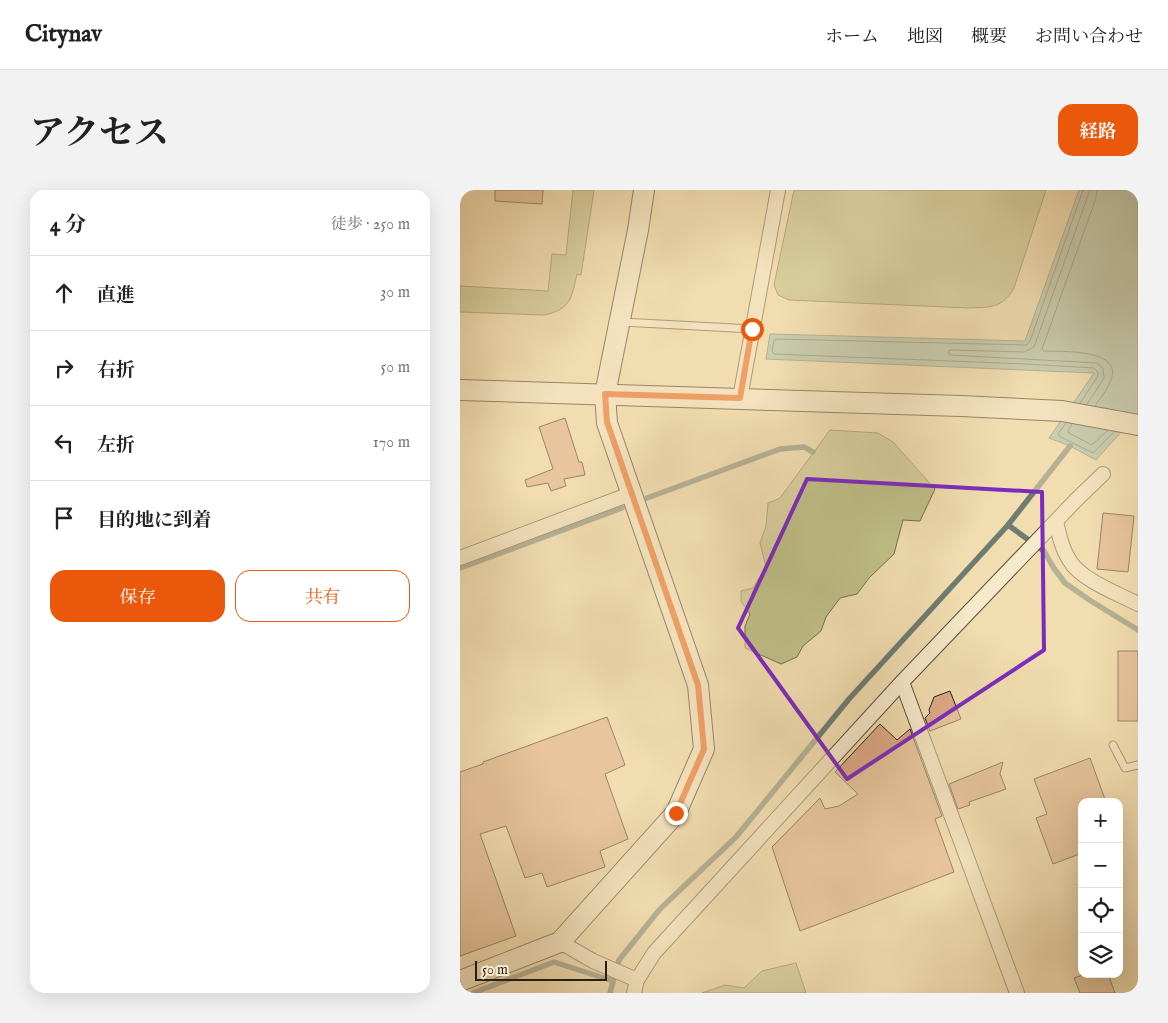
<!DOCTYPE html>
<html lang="ja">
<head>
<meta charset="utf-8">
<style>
  :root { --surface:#fff; --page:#f2f2f2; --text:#222; --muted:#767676; --line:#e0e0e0; --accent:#ea580c }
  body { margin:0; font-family:"IM FELL English","Noto Serif JP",serif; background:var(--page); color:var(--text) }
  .controls { position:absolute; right:15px; bottom:15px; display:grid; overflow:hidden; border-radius:10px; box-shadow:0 5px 20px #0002 }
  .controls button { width:45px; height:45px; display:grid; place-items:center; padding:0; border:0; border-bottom:1px solid var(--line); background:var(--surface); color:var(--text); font:25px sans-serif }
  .scale { position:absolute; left:15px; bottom:12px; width:132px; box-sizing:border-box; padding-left:5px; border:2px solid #2b1e14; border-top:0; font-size:14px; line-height:18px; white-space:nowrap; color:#2b1e14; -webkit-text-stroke:4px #f6e9cc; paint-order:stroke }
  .stop { position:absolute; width:15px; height:15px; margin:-11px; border:4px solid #ea580c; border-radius:50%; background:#fff }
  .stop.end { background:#ea580c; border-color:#fff; box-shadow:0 1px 5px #0008 }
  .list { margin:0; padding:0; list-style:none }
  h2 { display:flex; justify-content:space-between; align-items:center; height:65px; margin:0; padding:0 20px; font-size:21px }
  h2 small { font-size:16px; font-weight:400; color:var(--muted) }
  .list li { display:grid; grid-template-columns:32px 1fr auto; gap:15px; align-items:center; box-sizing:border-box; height:75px; padding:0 20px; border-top:1px solid var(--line) }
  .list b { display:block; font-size:19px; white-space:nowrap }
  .list em { font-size:16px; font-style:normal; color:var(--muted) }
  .actions { display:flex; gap:10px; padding:15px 20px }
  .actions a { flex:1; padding:11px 0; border:1px solid var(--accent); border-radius:15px; text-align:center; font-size:18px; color:var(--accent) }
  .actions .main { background:var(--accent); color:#fff }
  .icon { flex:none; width:28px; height:28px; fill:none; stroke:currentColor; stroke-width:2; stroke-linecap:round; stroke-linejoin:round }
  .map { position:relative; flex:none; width:678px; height:803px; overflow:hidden; border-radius:15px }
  header { display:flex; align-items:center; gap:30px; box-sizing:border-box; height:70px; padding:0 25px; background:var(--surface); border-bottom:1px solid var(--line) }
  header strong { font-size:24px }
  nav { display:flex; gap:28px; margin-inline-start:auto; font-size:18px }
  .intro { display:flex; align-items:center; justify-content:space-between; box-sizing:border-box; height:120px; padding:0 30px }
  h1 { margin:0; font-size:35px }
  .button { padding:12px 22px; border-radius:15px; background:var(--accent); color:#fff; font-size:18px; font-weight:700 }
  main { display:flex; gap:30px; padding:0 30px }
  aside { flex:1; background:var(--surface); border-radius:15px; box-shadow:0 5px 20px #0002 }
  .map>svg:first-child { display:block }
  .green { fill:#bfbf88; stroke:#756e4e }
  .water { fill:#9bbbb0; stroke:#6e7c72 }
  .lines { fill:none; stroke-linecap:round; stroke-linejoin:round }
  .shore { stroke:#636c62; stroke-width:1 }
  .stream { stroke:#6e7c72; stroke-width:5.5 }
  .building { fill:#dda986; stroke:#2b1e14 }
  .lane-casing { stroke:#5c4e3b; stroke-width:9 }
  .street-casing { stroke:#5c4e3b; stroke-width:16 }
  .secondary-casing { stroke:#2b1e14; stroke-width:22 }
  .lane { stroke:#f6e9cc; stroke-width:7 }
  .street { stroke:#f6e9cc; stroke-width:14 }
  .secondary { stroke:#f6e9cc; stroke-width:20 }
  .route { stroke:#ea580c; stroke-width:6 }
  .marked { fill:none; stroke:#7b2cbf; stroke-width:4; stroke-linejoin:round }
</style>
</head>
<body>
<header>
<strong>Citynav</strong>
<nav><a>ホーム</a><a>地図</a><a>概要</a><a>お問い合わせ</a></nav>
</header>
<div class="intro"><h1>アクセス</h1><a class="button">経路</a></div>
<main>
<aside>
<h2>4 分<small>徒歩 · 250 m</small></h2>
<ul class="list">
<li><svg class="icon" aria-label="ahead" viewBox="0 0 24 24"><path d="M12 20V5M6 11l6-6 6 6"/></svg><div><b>直進</b></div><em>30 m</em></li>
<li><svg class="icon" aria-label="right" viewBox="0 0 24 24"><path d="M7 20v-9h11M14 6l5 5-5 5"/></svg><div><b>右折</b></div><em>50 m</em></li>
<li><svg class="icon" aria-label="left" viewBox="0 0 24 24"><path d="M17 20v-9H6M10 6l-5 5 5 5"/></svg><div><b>左折</b></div><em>170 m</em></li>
<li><svg class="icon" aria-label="arrive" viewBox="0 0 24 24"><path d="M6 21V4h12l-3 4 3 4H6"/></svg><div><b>目的地に到着</b></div></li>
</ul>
<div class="actions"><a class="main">保存</a><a>共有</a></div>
</aside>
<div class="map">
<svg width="678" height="803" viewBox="0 0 678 803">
  <rect width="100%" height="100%" fill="#f1ddb0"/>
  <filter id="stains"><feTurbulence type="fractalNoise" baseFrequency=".004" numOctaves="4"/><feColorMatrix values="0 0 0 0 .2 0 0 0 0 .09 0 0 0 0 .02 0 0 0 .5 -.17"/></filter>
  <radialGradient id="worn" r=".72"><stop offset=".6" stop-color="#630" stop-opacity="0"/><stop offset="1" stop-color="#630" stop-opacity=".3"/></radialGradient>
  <g class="green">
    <path d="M113 0H134L121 85 117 84C112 108 110 120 84 125L0 122V96L88 101 92 64 106 65Z"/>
    <path d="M334 0H586L554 98C542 119 530 117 508 118L329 110 318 105 314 95Z"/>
    <polygon points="370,240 418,243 433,252 475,299 460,331 443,330 434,364 409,388 397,404 380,408 366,427 361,441 343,456 337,467 321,474 285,458 285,436 290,424 281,411 281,401 293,398 306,377 300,353 306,336 308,313 320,308"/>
    <polygon points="336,773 346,803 242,803 265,795 284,798 302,781"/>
  </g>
  <polygon class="water" points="619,0 678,0 678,223 636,270 610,256 589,248 634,183 306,169 310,144 565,151"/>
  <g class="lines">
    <g class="shore">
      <polyline points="620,213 638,186 638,182 634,178 566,174 314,164 312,161 314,151 316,149 567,155 570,151 623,0"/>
      <polyline points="627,214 644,188 643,178 637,173 490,165 488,162 490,160 564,162 574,157 630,0"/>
      <path d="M635 216C640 208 647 201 650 192 666 158 602 162 584 161L582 159 636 8 637 0"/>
      <polyline points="606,233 598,244 599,246 633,263 654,242"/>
      <polyline points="612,234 608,241 609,243 632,255 647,241"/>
    </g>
    <g class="stream">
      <polyline points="187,308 320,259 344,257 353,262"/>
      <polyline points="548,335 584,361 593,377 605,393 631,411 678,440"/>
      <polyline points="0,378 162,318"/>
      <polyline points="13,803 94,772 153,791"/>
      <polyline points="150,803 159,770 200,719 276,647 389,509 548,335 610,256"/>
    </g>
  </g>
  <g class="building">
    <polygon points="35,0 83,0 82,14 35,11"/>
    <polygon points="105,228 119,272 122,272 125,285 104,289 106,296 91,301 88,293 67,297 65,290 93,279 79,237"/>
    <polygon points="643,323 674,326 668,382 637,379"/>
    <rect x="658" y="461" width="20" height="70"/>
    <polygon points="490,501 501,529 470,541 465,528 470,523 469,520 474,507"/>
    <polygon points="147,527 165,575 145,584 168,649 140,661 145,677 87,697 82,683 65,688 46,636 20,644 56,746 0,766 0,582 23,574 23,572"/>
    <polygon points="420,534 437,550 450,539 482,626 475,629 494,682 340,741 312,657 360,608 365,619 379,616 398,604 375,582"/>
    <polygon points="630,568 646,612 622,612 622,663 593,674 576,628 587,624 574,589"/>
    <polygon points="543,572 540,584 546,599 509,612 510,615 498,619 489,594"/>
    <polygon points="625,784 648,784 655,803 620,803 614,788"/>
  </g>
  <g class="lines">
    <defs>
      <g id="lane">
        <polyline points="162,132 292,139"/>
        <polyline points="653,555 665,578 678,575"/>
      </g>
      <g id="street">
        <polyline points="280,208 318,0"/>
        <path d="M596 331C599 345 602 359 610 371 621 390 659 404 678 414"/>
        <polyline points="0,368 173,303"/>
        <polyline points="442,492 557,803"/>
        <polyline points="100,752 133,771 177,790"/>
        <polyline points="174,803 177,790 194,763 442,492 616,310 643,284"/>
      </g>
      <g id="secondary">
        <polyline points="0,200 501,216 602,221 678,235"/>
        <polyline points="0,791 100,752 216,623 244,559 238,495 147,233 145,204 178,40 184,0"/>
      </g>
    </defs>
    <use href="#lane" class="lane-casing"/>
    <use href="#street" class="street-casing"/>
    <use href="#secondary" class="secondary-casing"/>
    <use href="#lane" class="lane"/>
    <use href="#street" class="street"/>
    <use href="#secondary" class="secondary"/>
  </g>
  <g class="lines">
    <polyline class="route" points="216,623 244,559 238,495 147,232 145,204 280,208 292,139"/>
  </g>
  <path d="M0 0H678V803H0ZM347 289 582 302 584 460 387 589 278 438Z" fill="#f1ddb0" fill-opacity=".55" fill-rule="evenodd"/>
  <path class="marked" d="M347 289 582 302 584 460 387 589 278 438Z"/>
  <rect width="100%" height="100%" filter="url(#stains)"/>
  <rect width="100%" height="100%" fill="url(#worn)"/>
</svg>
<div class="controls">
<button>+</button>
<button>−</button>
<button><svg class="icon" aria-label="locate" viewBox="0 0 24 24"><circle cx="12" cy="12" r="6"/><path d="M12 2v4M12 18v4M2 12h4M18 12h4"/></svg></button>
<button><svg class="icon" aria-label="layers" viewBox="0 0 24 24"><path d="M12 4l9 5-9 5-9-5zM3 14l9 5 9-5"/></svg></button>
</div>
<div class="scale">50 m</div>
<div class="stop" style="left:292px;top:139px"></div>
<div class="stop end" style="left:216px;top:623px"></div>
</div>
</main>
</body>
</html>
